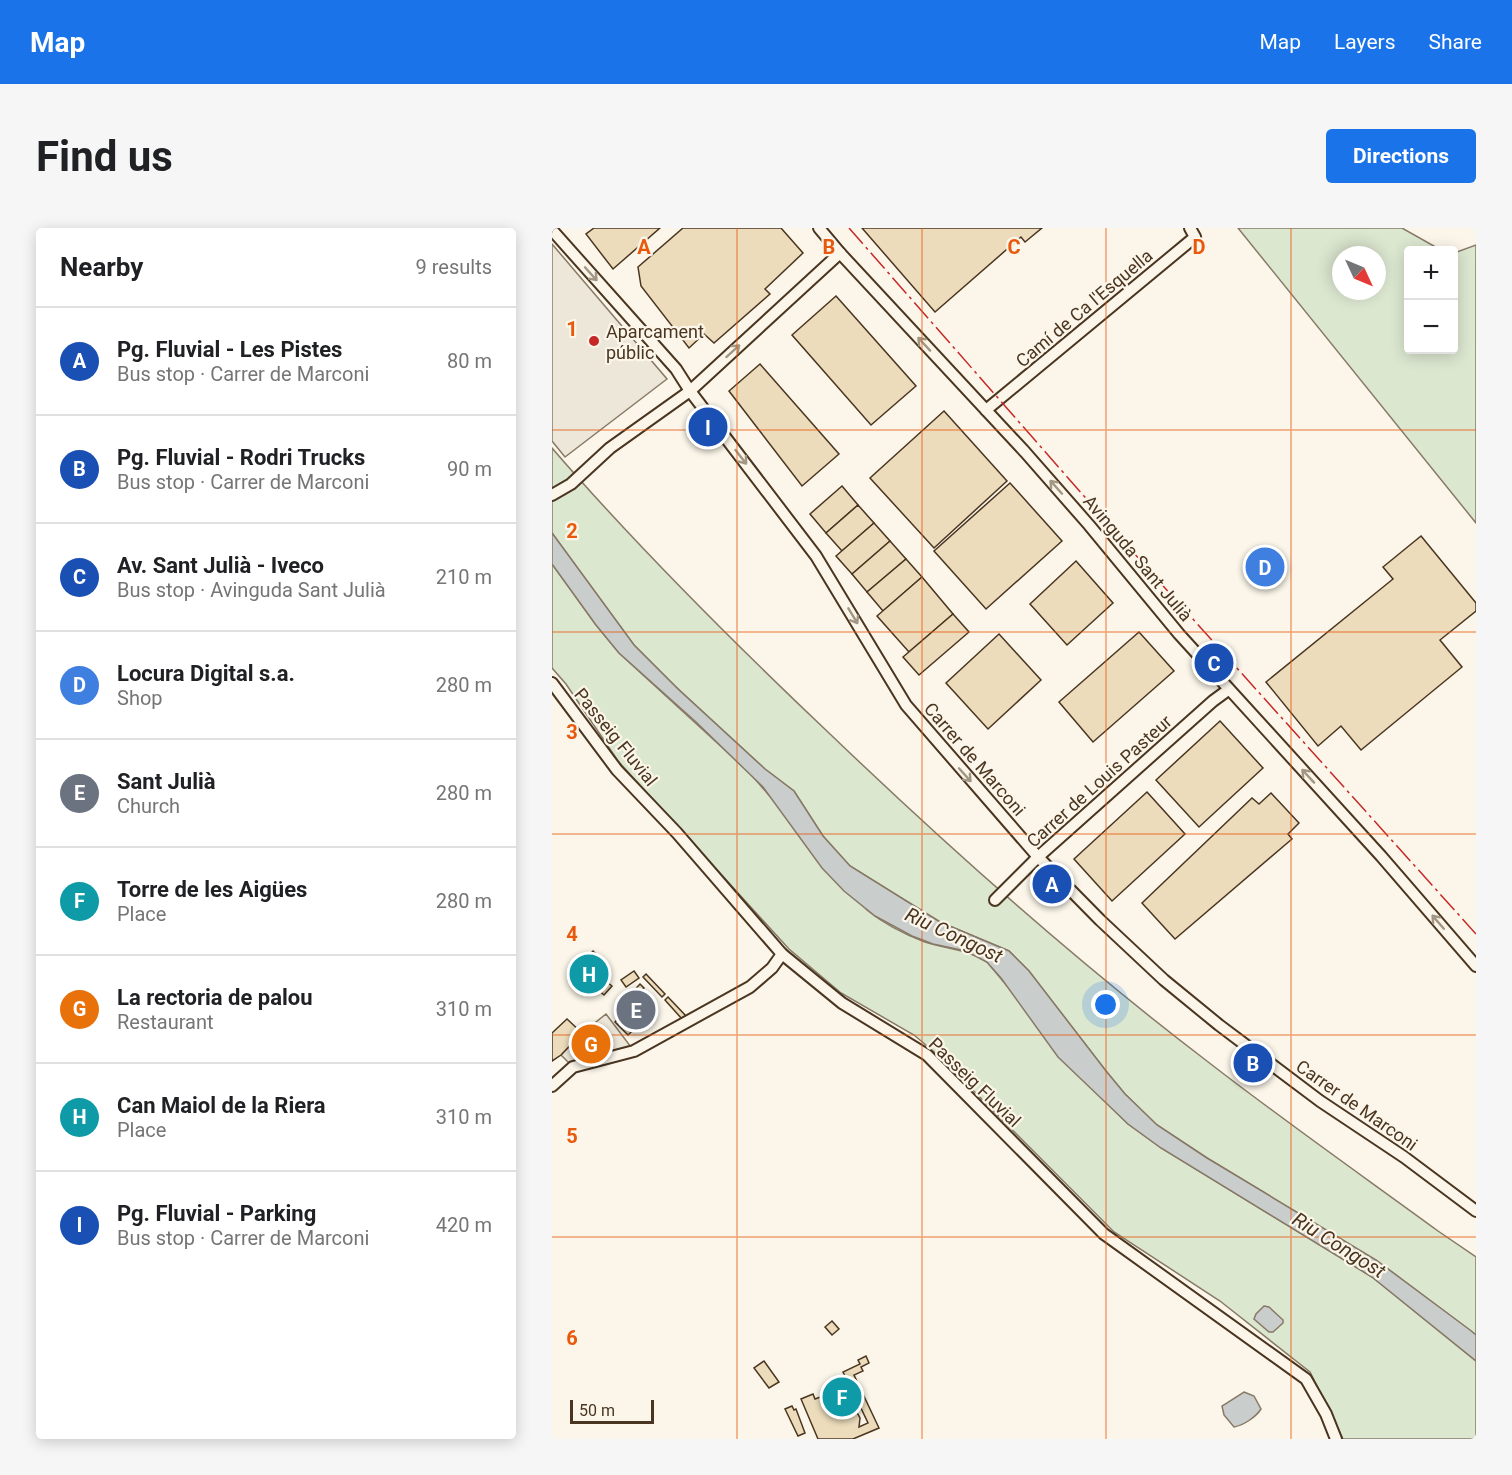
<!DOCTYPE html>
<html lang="en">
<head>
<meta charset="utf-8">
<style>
  :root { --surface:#fff; --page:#f6f6f6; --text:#202124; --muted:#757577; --line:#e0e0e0; --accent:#1a73e8 }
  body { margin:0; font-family:Roboto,sans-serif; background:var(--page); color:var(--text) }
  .controls { position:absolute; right:18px; top:18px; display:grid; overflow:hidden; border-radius:6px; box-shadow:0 3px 15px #0003 }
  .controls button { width:54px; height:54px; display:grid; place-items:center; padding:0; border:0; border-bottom:2px solid var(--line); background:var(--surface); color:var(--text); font:30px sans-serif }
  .compass { position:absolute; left:780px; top:18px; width:54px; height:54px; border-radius:50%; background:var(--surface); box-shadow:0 3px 15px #0003; rotate:134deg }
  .scale { position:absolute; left:18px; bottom:15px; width:84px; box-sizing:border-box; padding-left:6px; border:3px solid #4a3520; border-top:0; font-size:16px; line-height:21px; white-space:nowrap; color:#4a3520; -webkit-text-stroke:4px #fbf6e9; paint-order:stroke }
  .you { position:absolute; left:554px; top:777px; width:21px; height:21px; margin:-15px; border:4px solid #fff; border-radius:50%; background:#1a73e8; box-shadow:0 0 0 9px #1a73e833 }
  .badge { display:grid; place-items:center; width:39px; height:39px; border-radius:50%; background:var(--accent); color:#fff; font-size:20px; font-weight:700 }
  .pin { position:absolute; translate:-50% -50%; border:3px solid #fff; box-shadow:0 2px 6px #0006 }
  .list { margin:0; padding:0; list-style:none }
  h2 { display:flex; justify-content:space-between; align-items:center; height:78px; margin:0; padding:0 24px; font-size:26px }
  h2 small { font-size:20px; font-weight:400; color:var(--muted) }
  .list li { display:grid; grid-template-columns:39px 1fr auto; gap:18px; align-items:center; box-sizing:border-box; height:108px; padding:0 24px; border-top:2px solid var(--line) }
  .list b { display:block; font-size:22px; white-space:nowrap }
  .list p { margin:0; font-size:20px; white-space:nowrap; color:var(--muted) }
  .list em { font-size:20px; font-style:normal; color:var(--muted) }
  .map { position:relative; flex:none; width:924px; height:1211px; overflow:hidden; border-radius:6px }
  header { display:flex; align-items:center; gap:36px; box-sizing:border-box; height:84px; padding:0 30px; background:var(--accent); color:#fff }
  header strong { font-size:28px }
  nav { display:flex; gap:33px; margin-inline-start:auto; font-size:21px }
  .intro { display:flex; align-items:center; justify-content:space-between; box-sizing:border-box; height:144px; padding:0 36px }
  h1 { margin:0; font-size:42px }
  .button { padding:15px 27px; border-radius:6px; background:var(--accent); color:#fff; font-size:21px; font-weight:700 }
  main { display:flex; gap:36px; padding:0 36px }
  aside { flex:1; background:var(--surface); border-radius:6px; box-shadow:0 3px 15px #0003 }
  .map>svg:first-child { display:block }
  .green { fill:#dce7d0; stroke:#887966; stroke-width:1.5; fill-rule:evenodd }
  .parking { fill:#ede7d9; stroke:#887966; stroke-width:1.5 }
  .water { fill:#c9cecd; stroke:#887966; stroke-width:1.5 }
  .building { fill:#ecdcbc; stroke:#4a3520; stroke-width:1.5; fill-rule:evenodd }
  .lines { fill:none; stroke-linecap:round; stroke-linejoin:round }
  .minor-casing { stroke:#4a3520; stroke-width:14 }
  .minor { stroke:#fbf6e9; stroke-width:10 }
  .power { stroke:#c62828; stroke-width:1.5; stroke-dasharray:21 4.5 3 4.5; stroke-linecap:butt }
  .oneway { stroke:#a29684 }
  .grid { fill:none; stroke:#e8590c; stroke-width:1.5; stroke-opacity:0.55 }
  .poi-dot { fill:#c62828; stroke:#fbf6e9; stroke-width:2 }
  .labels { text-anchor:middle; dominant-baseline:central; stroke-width:4.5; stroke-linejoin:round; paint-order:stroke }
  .street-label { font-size:18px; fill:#4a3520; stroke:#fbf6e9 }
  .poi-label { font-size:18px; fill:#4a3520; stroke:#fbf6e9; text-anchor:start }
  .water-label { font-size:20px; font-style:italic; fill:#4a3520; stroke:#fbf6e9 }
  .grid-label { font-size:20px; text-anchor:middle; font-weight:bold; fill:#e8590c; stroke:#fbf6e9; stroke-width:4.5; stroke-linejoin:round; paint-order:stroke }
</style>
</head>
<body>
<header>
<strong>Map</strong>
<nav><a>Map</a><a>Layers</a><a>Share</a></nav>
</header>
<div class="intro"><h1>Find us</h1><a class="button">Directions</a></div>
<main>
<aside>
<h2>Nearby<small>9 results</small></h2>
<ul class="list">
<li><span class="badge" style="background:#1a4fb4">A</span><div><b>Pg. Fluvial - Les Pistes</b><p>Bus stop · Carrer de Marconi</p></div><em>80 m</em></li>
<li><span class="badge" style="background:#1a4fb4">B</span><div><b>Pg. Fluvial - Rodri Trucks</b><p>Bus stop · Carrer de Marconi</p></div><em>90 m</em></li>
<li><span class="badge" style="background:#1a4fb4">C</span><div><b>Av. Sant Julià - Iveco</b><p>Bus stop · Avinguda Sant Julià</p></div><em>210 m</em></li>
<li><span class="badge" style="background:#3f7fe0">D</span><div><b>Locura Digital s.a.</b><p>Shop</p></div><em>280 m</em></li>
<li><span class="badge" style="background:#6b7280">E</span><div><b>Sant Julià</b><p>Church</p></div><em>280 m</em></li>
<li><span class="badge" style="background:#0f9aa8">F</span><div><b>Torre de les Aigües</b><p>Place</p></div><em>280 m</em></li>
<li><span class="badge" style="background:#e8710a">G</span><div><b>La rectoria de palou</b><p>Restaurant</p></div><em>310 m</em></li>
<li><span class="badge" style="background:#0f9aa8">H</span><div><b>Can Maiol de la Riera</b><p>Place</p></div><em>310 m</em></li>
<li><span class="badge" style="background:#1a4fb4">I</span><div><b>Pg. Fluvial - Parking</b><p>Bus stop · Carrer de Marconi</p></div><em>420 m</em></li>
</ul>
</aside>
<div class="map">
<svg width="924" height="1211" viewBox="0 0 924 1211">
  <rect width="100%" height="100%" fill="#fbf6e9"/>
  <g class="green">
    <path d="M686 0H850L889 22H856V122H902V25L924 17V295ZM789 27H825V63H789Z"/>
    <path d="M0 220C87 321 182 415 278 506 397 620 520 730 651 830 728 890 808 946 886 1003L924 1029V1107L824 1032 655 930 605 897 573 866 554 843 477 743 457 723 388 694 298 638 271 608 242 563 213 541 123 458 82 417 0 305Z"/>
    <path d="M0 336 44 397 67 425 197 544 315 682C331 695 354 707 373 714 395 721 415 721 435 734L544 864 576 896 609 920 820 1049 924 1133V1211H791L758 1144 668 1073 562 1004 387 828 362 807 289 765 237 721 66 533 14 456 0 440Z"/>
  </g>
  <g class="parking">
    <polygon points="0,16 115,151 13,229 0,213"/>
    <polygon points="54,786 82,823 21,839 9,827 30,805"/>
  </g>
  <g class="water">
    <polygon points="0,305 82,417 127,462 213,541 242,563 271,608 298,638 388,694 457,723 477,743 554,843 573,866 605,897 655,930 824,1032 918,1102 924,1107 924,1133 820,1049 609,920 576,896 506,829 449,750 435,734 414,723 381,716 360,708 323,688 292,663 270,640 211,559 144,494 67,425 44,397 0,336"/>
    <polygon points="712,1078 717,1079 731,1092 731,1095 721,1104 717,1104 702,1091 704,1086"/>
    <path d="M692 1164 702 1168 709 1181C704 1189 692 1197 682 1199L672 1187 670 1178Z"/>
  </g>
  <g class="building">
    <polygon points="42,0 108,0 61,41 34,6"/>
    <polygon points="131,0 229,0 251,25 213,61 218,66 162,115 152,106 137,120 89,58 86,39"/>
    <polygon points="310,0 490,0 473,14 469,9 383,84"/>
    <polygon points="284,68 364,158 319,197 240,107"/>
    <polygon points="208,136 287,226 250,258 177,163"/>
    <polygon points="392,183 455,253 382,320 318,250"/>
    <polygon points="458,255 510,313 434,381 382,323"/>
    <polygon points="290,258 306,277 274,305 258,286"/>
    <polygon points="306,277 322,295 290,323 274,305"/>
    <polygon points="322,295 338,313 300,346 284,328"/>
    <polygon points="869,308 924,375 924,383 888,412 910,439 809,522 789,498 766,518 714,454 841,351 831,339"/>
    <polygon points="338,313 354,331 315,364 300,346"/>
    <polygon points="354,331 370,349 331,383 315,364"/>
    <polygon points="524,333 561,375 515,417 478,376"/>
    <polygon points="370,349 401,386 357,424 325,388"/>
    <polygon points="401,386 417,404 367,447 351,429"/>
    <polygon points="587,404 622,443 541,514 507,474"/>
    <polygon points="447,406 489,452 436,501 394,455"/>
    <polygon points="668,493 711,540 647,599 604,552"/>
    <polygon points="595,564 633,606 560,673 522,631"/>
    <polygon points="719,565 747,595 736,606 740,611 623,711 590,675 700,570 707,576"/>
    <polygon points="41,723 51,734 42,744 60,758 52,767 23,741"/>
    <polygon points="82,743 87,750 74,759 69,752"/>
    <polygon points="94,746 113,766 110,769 91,749"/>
    <polygon points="88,756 92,760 90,762 93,768 96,765 99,768 98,769 101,776 100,781 102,783 76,807 63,794 69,788 65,784 76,773 74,771"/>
    <polygon points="116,769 134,788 130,791 113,772"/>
    <polygon points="15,791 30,805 9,827 0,833 0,805"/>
    <polygon points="280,1093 287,1101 280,1107 273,1099"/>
    <path d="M314 1128 317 1135 309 1139 311 1143 302 1147 327 1200 301 1211H266L249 1171 261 1166 263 1171 298 1158 291 1144 308 1136 306 1132ZM307 1176 316 1195 307 1199 308 1190 302 1179Z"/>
    <polygon points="212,1133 227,1154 217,1160 202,1140"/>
    <polygon points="240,1178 242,1182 244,1181 253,1205 246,1208 233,1181"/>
  </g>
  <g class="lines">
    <defs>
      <g id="minor">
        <polyline points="267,0 288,25 473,224 537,297 627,406 829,628 924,738"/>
        <polyline points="0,2 124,141 138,163 264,328 354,477 486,629 548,692 612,752 667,797 768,873 852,929 924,983"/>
        <polyline points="434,182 643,9 638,0"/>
        <polyline points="0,267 19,256 58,220 138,163 288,25"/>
        <polyline points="0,455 65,542 125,605 230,726 290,775 375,827 552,1006 754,1151 774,1186 784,1211"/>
        <polyline points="443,672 486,629 661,473 676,462"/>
        <polyline points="0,858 21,839 82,823 198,759 220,740 230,726"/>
      </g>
    </defs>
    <use href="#minor" class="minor-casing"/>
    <use href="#minor" class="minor"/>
    <polyline class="power" points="297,0 595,340 924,706"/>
  </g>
  <defs><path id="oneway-shaft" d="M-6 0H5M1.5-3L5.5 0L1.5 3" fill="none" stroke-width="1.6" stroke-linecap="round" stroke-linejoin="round" transform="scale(1.5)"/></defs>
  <g class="oneway">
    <use href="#oneway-shaft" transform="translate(39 46) rotate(48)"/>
    <use href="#oneway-shaft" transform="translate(372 116) rotate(-133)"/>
    <use href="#oneway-shaft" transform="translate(181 123) rotate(-42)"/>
    <use href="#oneway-shaft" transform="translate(189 229) rotate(52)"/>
    <use href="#oneway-shaft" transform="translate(504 259) rotate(-132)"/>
    <use href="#oneway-shaft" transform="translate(301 388) rotate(59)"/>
    <use href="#oneway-shaft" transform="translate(413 547) rotate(48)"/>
    <use href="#oneway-shaft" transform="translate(756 548) rotate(-133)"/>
    <use href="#oneway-shaft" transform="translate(886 694) rotate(-131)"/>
  </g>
  <path class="grid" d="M185 0V1211M370 0V1211M554 0V1211M739 0V1211M0 202H924M0 404H924M0 606H924M0 807H924M0 1009H924"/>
  <circle class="poi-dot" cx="42" cy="113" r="6"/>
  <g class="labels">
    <g class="street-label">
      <text transform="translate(532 80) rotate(-40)">Camí de Ca l'Esquella</text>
      <text transform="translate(586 330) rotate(50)">Avinguda Sant Julià</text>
      <text transform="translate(64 509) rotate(51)">Passeig Fluvial</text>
      <text transform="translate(423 531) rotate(49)">Carrer de Marconi</text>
      <text transform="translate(547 553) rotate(-42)">Carrer de Louis Pasteur</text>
      <text transform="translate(423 854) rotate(44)">Passeig Fluvial</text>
      <text transform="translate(805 877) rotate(35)">Carrer de Marconi</text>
    </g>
    <g class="poi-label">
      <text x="54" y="103">Aparcament<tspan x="54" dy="21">públic</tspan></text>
    </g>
    <g class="water-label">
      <text transform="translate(402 707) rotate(25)">Riu Congost</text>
      <text transform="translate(787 1017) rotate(32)">Riu Congost</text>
    </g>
  </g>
  <g class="grid-label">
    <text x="92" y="26">A</text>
    <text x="277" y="26">B</text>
    <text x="462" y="26">C</text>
    <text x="647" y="26">D</text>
    <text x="20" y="108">1</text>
    <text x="20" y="310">2</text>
    <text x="20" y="511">3</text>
    <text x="20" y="713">4</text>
    <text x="20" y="915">5</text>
    <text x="20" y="1117">6</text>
  </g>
</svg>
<div class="controls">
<button>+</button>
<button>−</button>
</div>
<svg class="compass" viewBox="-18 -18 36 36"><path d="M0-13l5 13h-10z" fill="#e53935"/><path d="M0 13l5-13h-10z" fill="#757577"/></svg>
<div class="scale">50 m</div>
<div class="you"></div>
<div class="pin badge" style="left:500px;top:656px;background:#1a4fb4">A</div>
<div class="pin badge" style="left:701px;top:835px;background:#1a4fb4">B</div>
<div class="pin badge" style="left:662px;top:435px;background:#1a4fb4">C</div>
<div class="pin badge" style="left:713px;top:339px;background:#3f7fe0">D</div>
<div class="pin badge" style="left:84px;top:782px;background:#6b7280">E</div>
<div class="pin badge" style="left:290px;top:1169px;background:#0f9aa8">F</div>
<div class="pin badge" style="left:39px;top:816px;background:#e8710a">G</div>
<div class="pin badge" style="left:37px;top:746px;background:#0f9aa8">H</div>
<div class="pin badge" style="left:156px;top:199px;background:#1a4fb4">I</div>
</div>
</main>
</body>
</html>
